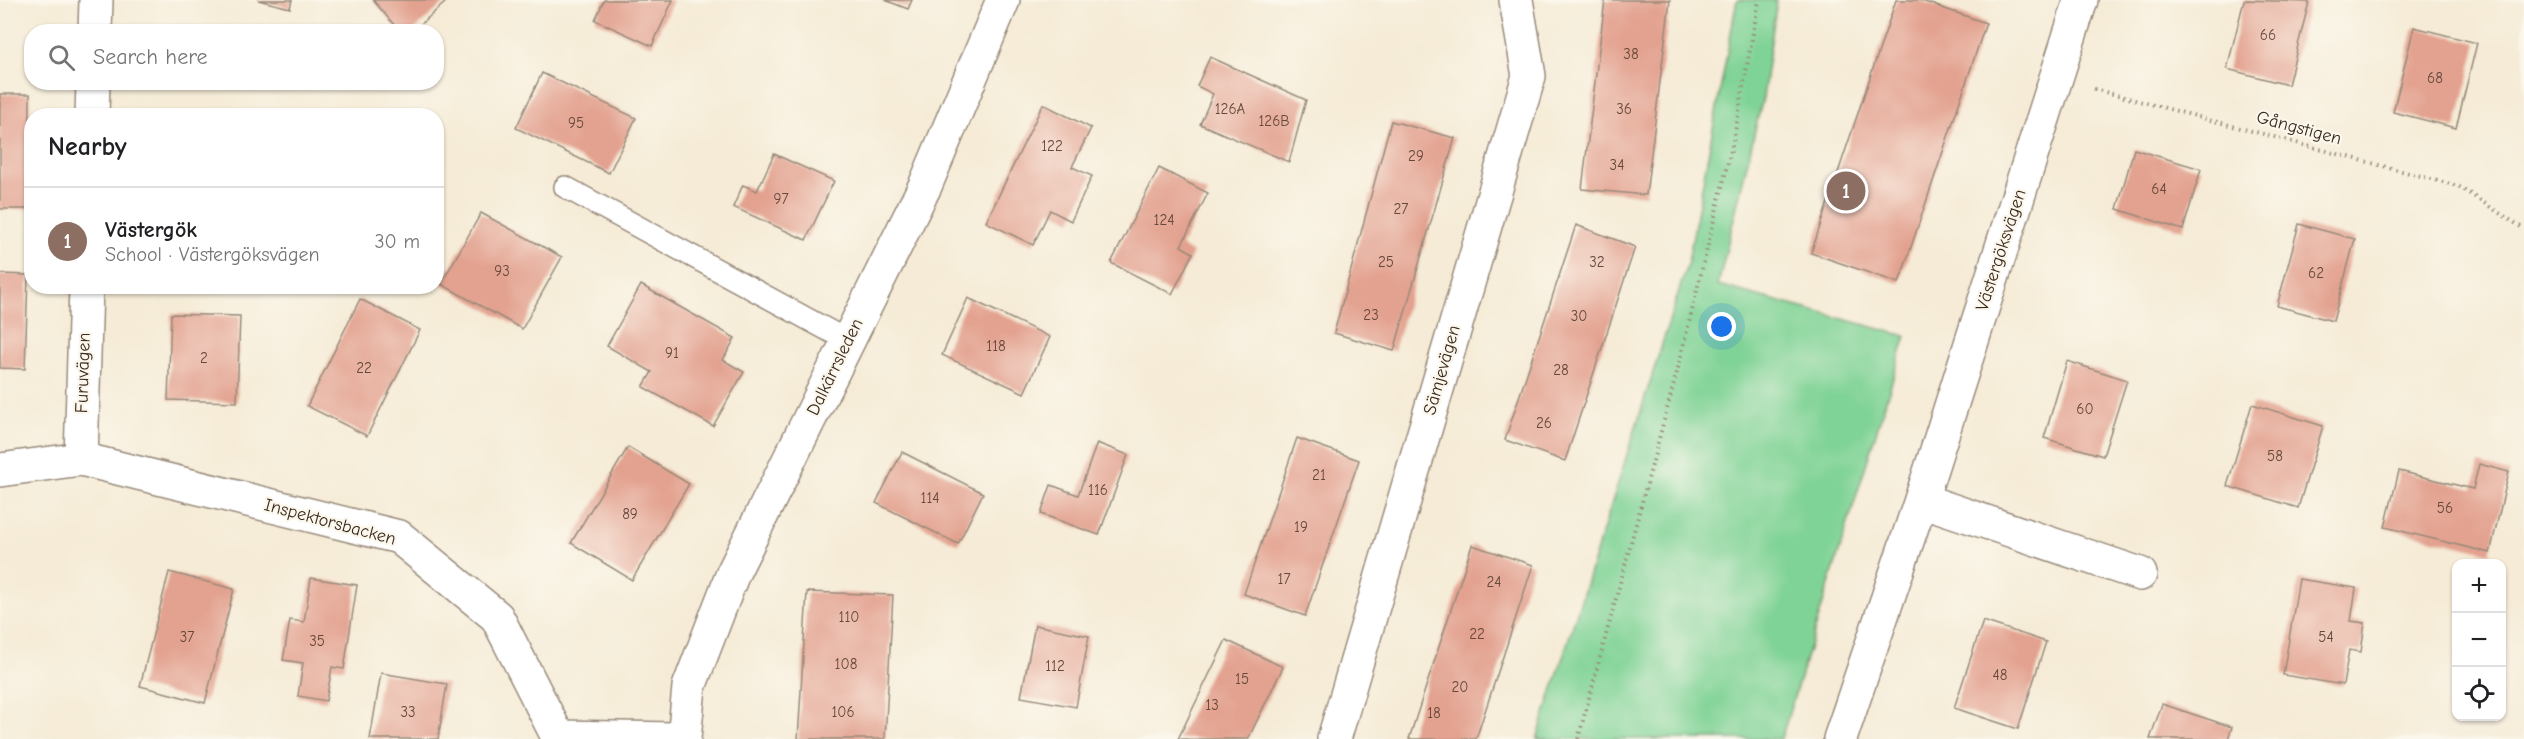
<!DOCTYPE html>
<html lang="en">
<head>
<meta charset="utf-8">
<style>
  :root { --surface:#fff; --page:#f2f2f2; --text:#202124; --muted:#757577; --line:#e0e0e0; --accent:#7c3aed }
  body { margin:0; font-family:"Comic Neue",sans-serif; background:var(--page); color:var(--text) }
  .controls { position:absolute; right:18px; bottom:18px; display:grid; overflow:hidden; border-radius:12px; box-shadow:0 2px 4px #0004 }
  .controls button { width:54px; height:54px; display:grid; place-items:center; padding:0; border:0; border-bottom:2px solid var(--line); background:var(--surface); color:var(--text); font:30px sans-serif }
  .you { position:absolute; left:1722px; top:327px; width:21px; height:21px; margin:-15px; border:4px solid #fff; border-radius:50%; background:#1a73e8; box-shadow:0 0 0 9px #1a73e833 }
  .badge { display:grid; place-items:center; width:39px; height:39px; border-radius:50%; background:var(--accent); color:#fff; font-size:20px; font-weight:700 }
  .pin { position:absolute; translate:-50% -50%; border:3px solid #fff; box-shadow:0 2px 6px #0006 }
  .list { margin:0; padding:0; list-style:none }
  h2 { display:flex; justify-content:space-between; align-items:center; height:78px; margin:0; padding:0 24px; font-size:26px }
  h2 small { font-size:20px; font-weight:400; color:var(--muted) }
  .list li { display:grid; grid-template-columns:39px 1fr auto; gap:18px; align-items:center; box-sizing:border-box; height:108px; padding:0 24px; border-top:2px solid var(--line) }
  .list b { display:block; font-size:22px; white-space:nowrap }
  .list p { margin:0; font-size:20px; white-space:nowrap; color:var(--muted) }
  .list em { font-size:20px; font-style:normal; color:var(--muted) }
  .icon { flex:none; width:33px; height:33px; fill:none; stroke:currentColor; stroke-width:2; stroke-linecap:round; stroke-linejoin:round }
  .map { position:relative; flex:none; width:2524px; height:739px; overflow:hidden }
  .search { position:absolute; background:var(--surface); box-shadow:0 2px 4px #0004; left:24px; top:24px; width:420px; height:66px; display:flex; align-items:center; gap:15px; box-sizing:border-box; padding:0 21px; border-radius:24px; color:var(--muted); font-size:22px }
  .panel { position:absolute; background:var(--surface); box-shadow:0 2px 4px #0004; left:24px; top:108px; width:420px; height:186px; border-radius:24px }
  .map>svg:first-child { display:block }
  .green { fill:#80d396; stroke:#5e7e5a; stroke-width:1.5 }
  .building { fill:#e3a18f }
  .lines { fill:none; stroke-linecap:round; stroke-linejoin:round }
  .lane-casing { stroke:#988a7a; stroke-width:24 }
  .street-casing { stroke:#988a7a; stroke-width:36 }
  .path { stroke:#988a7a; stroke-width:4; stroke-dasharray:1.5 4.5; stroke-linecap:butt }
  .lane { stroke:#fff; stroke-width:21 }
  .street { stroke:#fff; stroke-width:33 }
  .labels { text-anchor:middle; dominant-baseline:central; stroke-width:4.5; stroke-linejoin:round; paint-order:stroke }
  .number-label { font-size:15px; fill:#65483a }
  .street-label { font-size:18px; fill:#3b2a1e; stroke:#fbf7ec }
</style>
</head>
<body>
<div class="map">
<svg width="2524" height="739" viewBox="0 0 2524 739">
  <rect width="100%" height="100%" fill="#fbf7ec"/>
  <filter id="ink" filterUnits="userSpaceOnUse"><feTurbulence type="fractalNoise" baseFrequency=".0167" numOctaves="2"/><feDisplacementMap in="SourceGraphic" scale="12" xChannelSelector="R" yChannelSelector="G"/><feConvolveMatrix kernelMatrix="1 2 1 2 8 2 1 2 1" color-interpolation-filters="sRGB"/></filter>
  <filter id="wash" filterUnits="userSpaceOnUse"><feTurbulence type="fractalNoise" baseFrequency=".008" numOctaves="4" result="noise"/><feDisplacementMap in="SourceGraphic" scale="24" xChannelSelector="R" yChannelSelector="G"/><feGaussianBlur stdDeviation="1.35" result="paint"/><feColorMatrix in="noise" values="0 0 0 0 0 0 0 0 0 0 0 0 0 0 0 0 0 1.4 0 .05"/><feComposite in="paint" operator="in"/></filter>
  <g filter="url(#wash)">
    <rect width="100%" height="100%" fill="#f5ebd6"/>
    <polygon class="green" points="1737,0 1777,0 1763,97 1718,285 1906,336 1781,739 1537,739 1688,262"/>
    <g id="blocks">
      <g class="building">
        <polygon points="258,0 292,0 290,8"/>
        <polygon points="373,0 448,0 412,32 400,32"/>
        <polygon points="604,0 673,0 652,46 595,20"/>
        <polygon points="885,0 912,0 908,9"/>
        <polygon points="1605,0 1670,0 1646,195 1582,189"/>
        <polygon points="1896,0 1919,0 1986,23 1899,283 1811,253"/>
        <polygon points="2244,0 2309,2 2288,85 2227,69"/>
        <polygon points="2414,27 2477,43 2456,128 2393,112"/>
        <polygon points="1210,57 1306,100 1289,162 1200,124 1213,94 1197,86"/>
        <polygon points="542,73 636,118 609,173 516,128"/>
        <polygon points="0,94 30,94 29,209 0,209"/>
        <polygon points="1043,104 1091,128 1072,167 1092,176 1071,221 1050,210 1033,245 986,222"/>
        <polygon points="1391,121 1455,138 1394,351 1334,333"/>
        <polygon points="2134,149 2201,169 2183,230 2117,209"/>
        <polygon points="774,154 834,181 806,240 733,207 743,185 757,191"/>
        <polygon points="1159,168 1208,193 1181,246 1193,253 1172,294 1111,263"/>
        <polygon points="481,213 562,257 522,329 441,284"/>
        <polygon points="2299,224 2355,239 2333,321 2277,306"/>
        <polygon points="1576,225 1635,247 1565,461 1505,440"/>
        <polygon points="0,274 28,275 25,369 0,368"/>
        <polygon points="641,285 735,338 723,360 744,372 713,426 643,387 652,372 607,346"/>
        <polygon points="968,298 1050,337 1024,393 942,355"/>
        <polygon points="360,299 420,330 367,436 307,406"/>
        <polygon points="171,314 240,316 237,402 168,400"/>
        <polygon points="2067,361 2127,380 2103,456 2044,438"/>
        <polygon points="2252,404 2323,426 2298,508 2227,486"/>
        <polygon points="1297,438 1359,460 1305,616 1244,594"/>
        <polygon points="1097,443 1128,455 1099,535 1041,514 1051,485 1078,495"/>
        <polygon points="628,447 689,484 632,580 571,543"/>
        <polygon points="902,452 983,493 958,544 876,503"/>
        <polygon points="2479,464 2509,472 2490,553 2385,527 2399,471 2473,489"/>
        <polygon points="1472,545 1533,565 1476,739 1409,739"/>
        <polygon points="169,572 234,589 205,703 140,686"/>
        <polygon points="311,578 357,585 344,669 332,667 326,701 298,696 303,663 283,660 290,620 304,622"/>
        <polygon points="2299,579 2356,588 2351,621 2365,623 2361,652 2349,650 2343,685 2283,675"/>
        <polygon points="807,592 893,595 885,739 798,739"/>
        <polygon points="1983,621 2046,642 2018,729 1954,708"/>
        <polygon points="1035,625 1089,636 1076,707 1021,697"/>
        <polygon points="1226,640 1283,667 1248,739 1178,739"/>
        <polygon points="381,673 447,684 438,739 370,739"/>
        <polygon points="2162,704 2232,727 2228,739 2150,739"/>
      </g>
    </g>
  </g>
  <g filter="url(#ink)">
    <use href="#blocks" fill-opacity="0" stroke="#988a7a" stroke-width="1.5"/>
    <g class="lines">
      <defs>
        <polyline id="lane" points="565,187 848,341"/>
        <g id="street">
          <polyline points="95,32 96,0"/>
          <polyline points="92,116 93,82"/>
          <polyline points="81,459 86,286"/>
          <polyline points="0,470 81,459 399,537 497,617 559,739"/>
          <polyline points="1921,500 2140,574"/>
          <polyline points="559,737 675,739"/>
          <polyline points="684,739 689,687 733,573 925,186 1003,0"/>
          <polyline points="1334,739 1529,76 1516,0"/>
          <polyline points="1840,739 1921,500 2081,0"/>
        </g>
      </defs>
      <use href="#lane" class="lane-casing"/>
      <use href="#street" class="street-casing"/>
      <g class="path">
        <polyline points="2094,89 2458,186 2524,229"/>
        <polyline points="1578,739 1677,372 1734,138 1759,0"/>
      </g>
      <use href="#lane" class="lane"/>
      <use href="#street" class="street"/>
    </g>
  </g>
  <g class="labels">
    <g class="number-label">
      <text x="2268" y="35">66</text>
      <text x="1631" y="54">38</text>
      <text x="2435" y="78">68</text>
      <text x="1230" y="109">126A</text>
      <text x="1624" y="109">36</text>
      <text x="1274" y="121">126B</text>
      <text x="576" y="123">95</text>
      <text x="1052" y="146">122</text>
      <text x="1416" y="156">29</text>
      <text x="1617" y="165">34</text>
      <text x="2159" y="189">64</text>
      <text x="781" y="199">97</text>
      <text x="1401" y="209">27</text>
      <text x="1164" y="220">124</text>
      <text x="1386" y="262">25</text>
      <text x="1597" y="262">32</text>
      <text x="502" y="271">93</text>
      <text x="2316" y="273">62</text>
      <text x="1371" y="315">23</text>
      <text x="1579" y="316">30</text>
      <text x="996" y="346">118</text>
      <text x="672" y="353">91</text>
      <text x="204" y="358">2</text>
      <text x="364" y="368">22</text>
      <text x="1561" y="370">28</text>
      <text x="2085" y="409">60</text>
      <text x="1544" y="423">26</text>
      <text x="2275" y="456">58</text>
      <text x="1319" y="475">21</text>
      <text x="1098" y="490">116</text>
      <text x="930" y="498">114</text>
      <text x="2445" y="508">56</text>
      <text x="630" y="514">89</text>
      <text x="1301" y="527">19</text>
      <text x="1284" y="579">17</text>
      <text x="1494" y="582">24</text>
      <text x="849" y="617">110</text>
      <text x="1477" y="634">22</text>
      <text x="187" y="637">37</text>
      <text x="2326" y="637">54</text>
      <text x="317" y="641">35</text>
      <text x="846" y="664">108</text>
      <text x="1055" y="666">112</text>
      <text x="2000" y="675">48</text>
      <text x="1242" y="679">15</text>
      <text x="1460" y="687">20</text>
      <text x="1212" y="705">13</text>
      <text x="408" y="712">33</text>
      <text x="843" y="712">106</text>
      <text x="1434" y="713">18</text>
    </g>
    <g class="street-label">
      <text transform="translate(2299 128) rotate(15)">Gångstigen</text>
      <text transform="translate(2001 250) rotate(-72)">Västergöksvägen</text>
      <text transform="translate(835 367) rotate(-64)">Dalkärrsleden</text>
      <text transform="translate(1442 370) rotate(-74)">Sämjevägen</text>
      <text transform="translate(83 373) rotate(-88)">Furuvägen</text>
      <text transform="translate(330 522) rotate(15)">Inspektorsbacken</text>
    </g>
  </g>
</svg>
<div class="controls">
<button>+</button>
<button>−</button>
<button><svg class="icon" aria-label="locate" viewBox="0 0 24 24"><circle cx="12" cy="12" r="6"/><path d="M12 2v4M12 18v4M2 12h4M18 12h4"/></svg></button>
</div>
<div class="you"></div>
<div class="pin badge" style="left:1846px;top:191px;background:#8d6e63">1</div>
<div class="search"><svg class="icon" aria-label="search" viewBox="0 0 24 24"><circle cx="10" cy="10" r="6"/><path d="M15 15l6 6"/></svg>Search here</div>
<section class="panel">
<h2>Nearby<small></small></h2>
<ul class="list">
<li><span class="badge" style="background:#8d6e63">1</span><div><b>Västergök</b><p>School · Västergöksvägen</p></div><em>30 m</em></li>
</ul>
</section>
</div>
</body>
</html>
